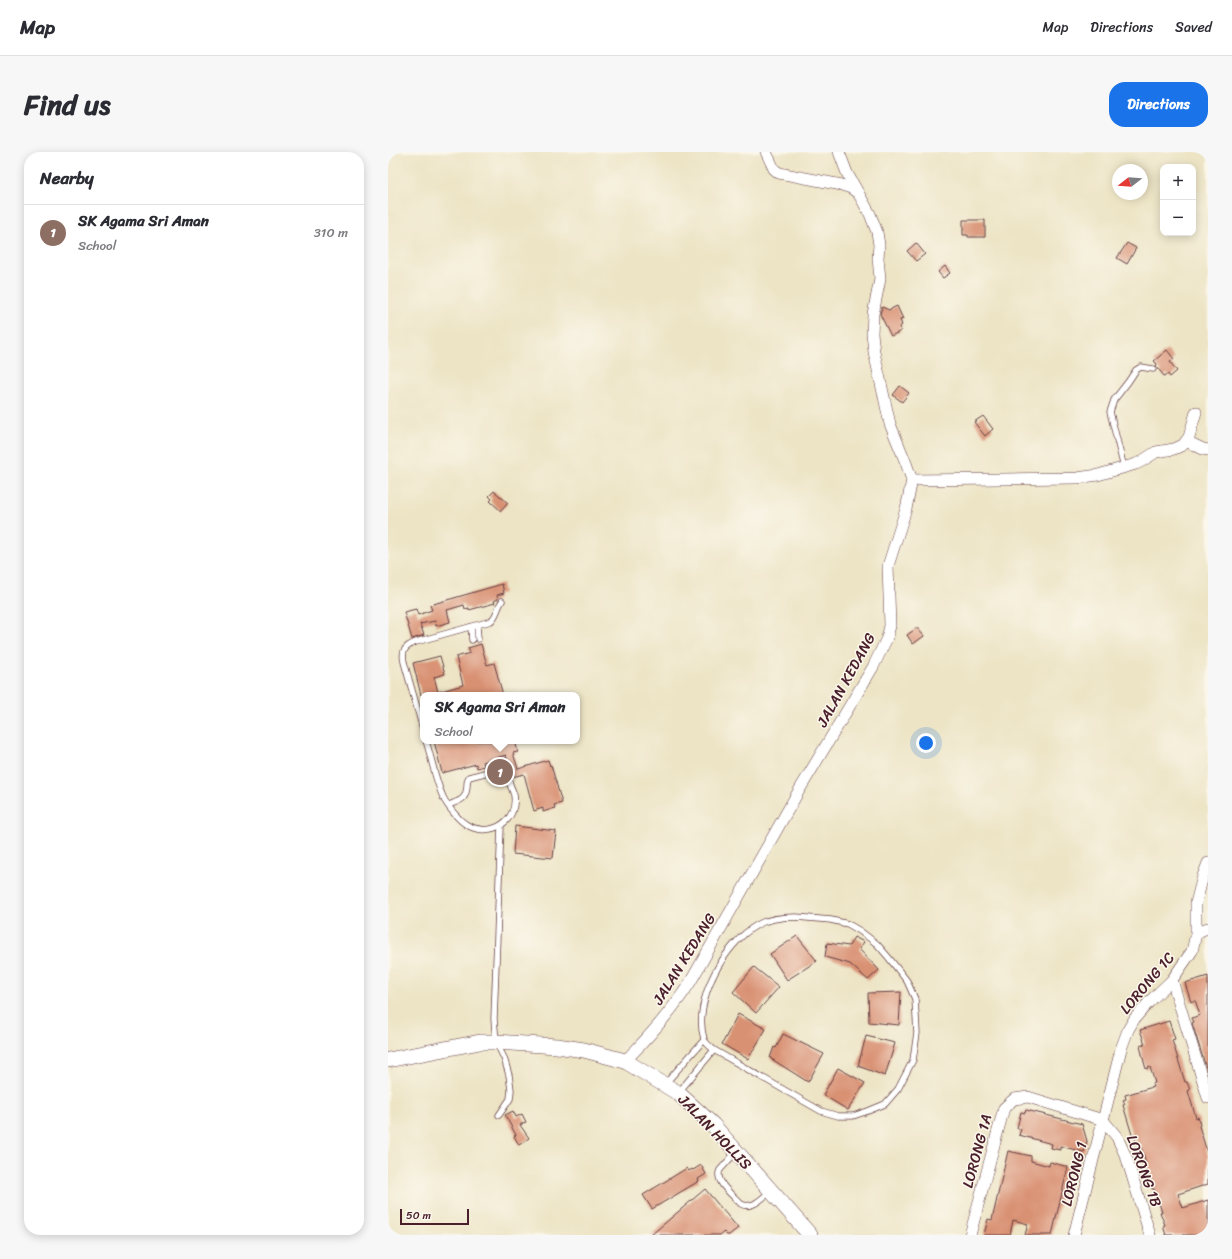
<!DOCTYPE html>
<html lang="en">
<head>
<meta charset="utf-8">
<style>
  :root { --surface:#fff; --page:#f7f7f7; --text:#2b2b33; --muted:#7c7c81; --line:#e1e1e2; --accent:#1a73e8 }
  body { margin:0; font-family:Sriracha,sans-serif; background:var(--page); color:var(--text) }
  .controls { position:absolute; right:12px; top:12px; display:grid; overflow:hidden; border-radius:8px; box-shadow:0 2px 10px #0003 }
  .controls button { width:36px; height:36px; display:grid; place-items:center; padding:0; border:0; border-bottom:1px solid var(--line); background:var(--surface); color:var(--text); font:20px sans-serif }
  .compass { position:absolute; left:724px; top:12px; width:36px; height:36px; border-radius:50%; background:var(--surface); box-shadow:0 2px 10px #0003; rotate:253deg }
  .scale { position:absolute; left:12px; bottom:10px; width:69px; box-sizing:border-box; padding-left:4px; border:2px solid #4a1f2b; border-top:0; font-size:11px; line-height:14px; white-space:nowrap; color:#4a1f2b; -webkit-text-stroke:3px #fbf7ec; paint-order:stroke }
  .you { position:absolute; left:538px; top:591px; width:14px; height:14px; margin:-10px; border:3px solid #fff; border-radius:50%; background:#1a73e8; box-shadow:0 0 0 6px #1a73e833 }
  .badge { display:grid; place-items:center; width:26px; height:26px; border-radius:50%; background:var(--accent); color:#fff; font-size:13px; font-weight:700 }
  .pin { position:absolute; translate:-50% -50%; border:2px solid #fff; box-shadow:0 1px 4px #0006 }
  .popup { position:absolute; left:32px; top:540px; width:160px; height:52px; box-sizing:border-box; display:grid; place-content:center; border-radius:8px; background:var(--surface); filter:drop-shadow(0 1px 3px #0005); font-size:13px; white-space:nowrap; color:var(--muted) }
  .popup b { font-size:15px; color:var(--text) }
  .popup::after { content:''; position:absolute; left:50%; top:100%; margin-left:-8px; border:8px solid transparent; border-top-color:var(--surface) }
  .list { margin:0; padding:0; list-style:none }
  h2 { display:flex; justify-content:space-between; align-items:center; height:52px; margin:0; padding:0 16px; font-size:17px }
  h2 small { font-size:13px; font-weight:400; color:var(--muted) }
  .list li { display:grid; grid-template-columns:26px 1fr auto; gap:12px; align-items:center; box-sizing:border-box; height:56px; padding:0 16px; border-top:1px solid var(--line) }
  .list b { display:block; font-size:15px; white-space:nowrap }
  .list p { margin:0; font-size:13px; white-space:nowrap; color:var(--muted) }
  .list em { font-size:13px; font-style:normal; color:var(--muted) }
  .map { position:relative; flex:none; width:820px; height:1083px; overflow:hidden; border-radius:16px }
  header { display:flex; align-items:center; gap:24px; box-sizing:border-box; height:56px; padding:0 20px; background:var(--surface); border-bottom:1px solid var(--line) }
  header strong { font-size:19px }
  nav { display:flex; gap:22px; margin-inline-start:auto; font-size:14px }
  .intro { display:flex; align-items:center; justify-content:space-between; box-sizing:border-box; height:96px; padding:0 24px }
  h1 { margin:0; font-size:28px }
  .button { padding:10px 18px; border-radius:16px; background:var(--accent); color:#fff; font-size:14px; font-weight:700 }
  main { display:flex; gap:24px; padding:0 24px }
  aside { flex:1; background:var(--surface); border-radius:16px; box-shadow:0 2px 10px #0003 }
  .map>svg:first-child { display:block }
  .building { fill:#d99173 }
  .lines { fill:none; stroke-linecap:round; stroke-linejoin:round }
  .service-casing { stroke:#623d42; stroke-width:7 }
  .minor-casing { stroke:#623d42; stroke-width:12 }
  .secondary-casing { stroke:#623d42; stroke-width:16 }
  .service { stroke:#fff; stroke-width:5.5 }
  .minor { stroke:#fff; stroke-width:11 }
  .secondary { stroke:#fff; stroke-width:15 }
  .labels { text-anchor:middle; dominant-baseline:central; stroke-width:3; stroke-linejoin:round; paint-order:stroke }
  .street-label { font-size:15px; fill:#4a1f2b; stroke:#fbf7ec }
</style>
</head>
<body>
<header>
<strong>Map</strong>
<nav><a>Map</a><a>Directions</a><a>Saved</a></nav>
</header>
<div class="intro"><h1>Find us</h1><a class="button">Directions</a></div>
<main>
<aside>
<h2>Nearby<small></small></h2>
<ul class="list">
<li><span class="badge" style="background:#8d6e63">1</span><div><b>SK Agama Sri Aman</b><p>School</p></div><em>310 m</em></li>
</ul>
</aside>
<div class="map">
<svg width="820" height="1083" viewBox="0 0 820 1083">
  <rect width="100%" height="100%" fill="#fbf7ec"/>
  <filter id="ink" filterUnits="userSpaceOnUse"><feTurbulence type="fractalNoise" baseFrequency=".025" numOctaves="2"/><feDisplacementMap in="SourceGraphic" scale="8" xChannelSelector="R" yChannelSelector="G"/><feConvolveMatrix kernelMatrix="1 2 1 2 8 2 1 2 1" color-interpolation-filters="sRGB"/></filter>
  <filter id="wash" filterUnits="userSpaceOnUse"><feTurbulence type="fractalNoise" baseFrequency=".012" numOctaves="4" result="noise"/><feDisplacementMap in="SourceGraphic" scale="16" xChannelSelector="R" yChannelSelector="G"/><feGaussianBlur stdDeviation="0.9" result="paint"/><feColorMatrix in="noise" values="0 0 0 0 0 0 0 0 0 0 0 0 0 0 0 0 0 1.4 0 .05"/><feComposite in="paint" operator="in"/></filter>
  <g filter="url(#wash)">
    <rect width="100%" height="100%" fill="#ede4c5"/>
    <g id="blocks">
      <g class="building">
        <polygon points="575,68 597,68 597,85 580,85 580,83 575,83"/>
        <polygon points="528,91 537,102 528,109 519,99"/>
        <polygon points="739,91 748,96 739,112 729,106"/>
        <polygon points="557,114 562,121 555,126 550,120"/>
        <polygon points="509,154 515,167 512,168 514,173 511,175 513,179 503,184 492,162 494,155 501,158"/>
        <polygon points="779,198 786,207 782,210 789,219 782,225 780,222 776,224 768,214 769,212 766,209"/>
        <polygon points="512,234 521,241 514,250 505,243"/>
        <polygon points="595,264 605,277 597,284 586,270"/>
        <polygon points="106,339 120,351 113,359 102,349 104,347 101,344"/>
        <polygon points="114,432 116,441 109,443 110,447 106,449 107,451 81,458 81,456 77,457 76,453 59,458 62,470 48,474 47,469 32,472 36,483 24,487 16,460 28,457 30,463 44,458 42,453"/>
        <polygon points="529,476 536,484 525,492 519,483"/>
        <polygon points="93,492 99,513 106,511 115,543 33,543 25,511 52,504 57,522 46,525 50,540 75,533 68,505 82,501 80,496"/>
        <polygon points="46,589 127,589 130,600 125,601 130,617 160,608 162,614 163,613 174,651 166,653 167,656 155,660 155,656 146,659 136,622 124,625 120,619 122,619 118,603 95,610 96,614 89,616 88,612 54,621"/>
        <polygon points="127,674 168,679 165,706 125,702"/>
        <polygon points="409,784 429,809 399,828 382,802"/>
        <polygon points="466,785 476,790 471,797 491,818 480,828 462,812 437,805 439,791 461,794"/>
        <polygon points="366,815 391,835 368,861 345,840"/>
        <polygon points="820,824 820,922 804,871 806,870 804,866 812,863 807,848 803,850 797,831"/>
        <polygon points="513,840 511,873 481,870 480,841"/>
        <polygon points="350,862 378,877 360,907 334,892"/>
        <polygon points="781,869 787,887 784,888 797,930 799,930 802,938 800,939 808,966 810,965 812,973 811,974 820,1003 820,1032 790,1042 795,1056 820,1048 820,1083 778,1083 775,1074 777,1073 772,1060 774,1060 766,1037 764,1037 759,1021 756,1012 758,1011 752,992 749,993 747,986 745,986 735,953 737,952 735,948 738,947 737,943 765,935 764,932 767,931 762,915 758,917 756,910 752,894 757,892 752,878"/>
        <polygon points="395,882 436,902 420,930 382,906 386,895 388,896"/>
        <polygon points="478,884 507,891 497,924 470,914"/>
        <polygon points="450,916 477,931 460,958 435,943"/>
        <polygon points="638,958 694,972 699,989 696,1000 672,994 672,998 663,996 664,992 631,983 633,977 629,976 633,960 637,961"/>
        <polygon points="125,959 128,965 134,962 138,970 132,973 141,986 131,993 126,984 128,983 117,963"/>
        <polygon points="620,999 643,1004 643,1009 661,1014 662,1010 680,1015 664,1083 637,1083 640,1072 625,1068 622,1083 596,1083 600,1067 604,1068"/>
        <polygon points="313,1013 318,1022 310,1027 311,1029 264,1057 255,1043 299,1016 301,1019 304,1017 305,1018"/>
        <polygon points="317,1037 350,1076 341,1083 339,1083 336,1080 332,1083 263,1083"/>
      </g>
    </g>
  </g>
  <g filter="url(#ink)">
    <use href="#blocks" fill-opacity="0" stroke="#623d42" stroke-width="1"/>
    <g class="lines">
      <defs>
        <g id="service">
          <polyline points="736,316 722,260 726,248 740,230 748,218 753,215 765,217"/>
          <polyline points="89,474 90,487"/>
          <polyline points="83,475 84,488"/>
          <path d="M35 577 16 510C13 498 18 494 28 490L103 469C109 464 109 456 114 449"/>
          <path d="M38 589C44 607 47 628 55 645 59 654 72 670 81 674 103 685 130 670 126 643 125 639 122 634 121 629 118 623 115 618 108 618L81 625C79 628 79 630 79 634 78 648 73 648 61 653"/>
          <path d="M408 765 443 768 460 772 472 779 489 792 501 806 519 829 527 847 529 881 525 908 510 937 497 952 480 959 465 964H450L433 959 326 898C323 895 317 891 316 887 304 849 337 791 369 773 381 766 395 765 408 765Z"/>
          <polyline points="277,932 316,888"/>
          <polyline points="290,941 326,898"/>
          <polyline points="111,963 122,947 123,938 121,923 116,906 108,890 106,867 113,674"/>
          <path d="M348 1000 332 1018C326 1030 345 1043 353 1052 364 1058 374 1046 383 1039"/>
        </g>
        <g id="minor">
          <polyline points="378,0 386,17 391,21 454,33 463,36 470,41"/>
          <polyline points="798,289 815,297 820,298"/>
          <polyline points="524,328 689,326 710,323 748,312 754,309 768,300 786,297 795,293 801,285 808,260"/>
          <polyline points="808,782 814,778 820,776"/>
          <polyline points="784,828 820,946"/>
          <path d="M237 909C262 884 284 859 303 829L409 642 485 515 499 486 502 474 500 414 518 357 524 328 518 311 502 272 486 200 484 181 485 162 492 127 490 106 491 93 489 80 482 62 459 21 451 0"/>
          <polyline points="715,968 729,985 739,1007 762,1083"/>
          <polyline points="582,1083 616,956 626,947 640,945 715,968"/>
          <polyline points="686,1083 733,897 740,878 747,866 761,850 784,828 804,799 808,782 808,751 815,724 820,711"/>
        </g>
        <polyline id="secondary" points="0,908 92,890 108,890 169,894 196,898 237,909 290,941 325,973 422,1083"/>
      </defs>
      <use href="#service" class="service-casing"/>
      <use href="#minor" class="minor-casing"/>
      <use href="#secondary" class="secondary-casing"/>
      <use href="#service" class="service"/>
      <use href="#minor" class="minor"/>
      <use href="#secondary" class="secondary"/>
    </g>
  </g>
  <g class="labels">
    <g class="street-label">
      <text transform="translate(458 528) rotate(-61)">JALAN KEDANG</text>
      <text transform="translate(296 807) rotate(-58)">JALAN KEDANG</text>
      <text transform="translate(759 831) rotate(-50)">LORONG 1C</text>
      <text transform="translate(327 980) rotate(46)">JALAN HOLLIS</text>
      <text transform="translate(589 999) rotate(-75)">LORONG 1A</text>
      <text transform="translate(756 1019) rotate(70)">LORONG 1B</text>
      <text transform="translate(686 1022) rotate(-76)">LORONG 1</text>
    </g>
  </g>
</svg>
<div class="controls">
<button>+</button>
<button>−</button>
</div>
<svg class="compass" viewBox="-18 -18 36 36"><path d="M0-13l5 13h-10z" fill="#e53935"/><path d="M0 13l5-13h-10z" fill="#7c7c81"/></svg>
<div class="scale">50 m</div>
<div class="you"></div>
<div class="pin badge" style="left:112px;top:620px;background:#8d6e63">1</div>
<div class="popup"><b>SK Agama Sri Aman</b>School</div>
</div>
</main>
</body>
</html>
